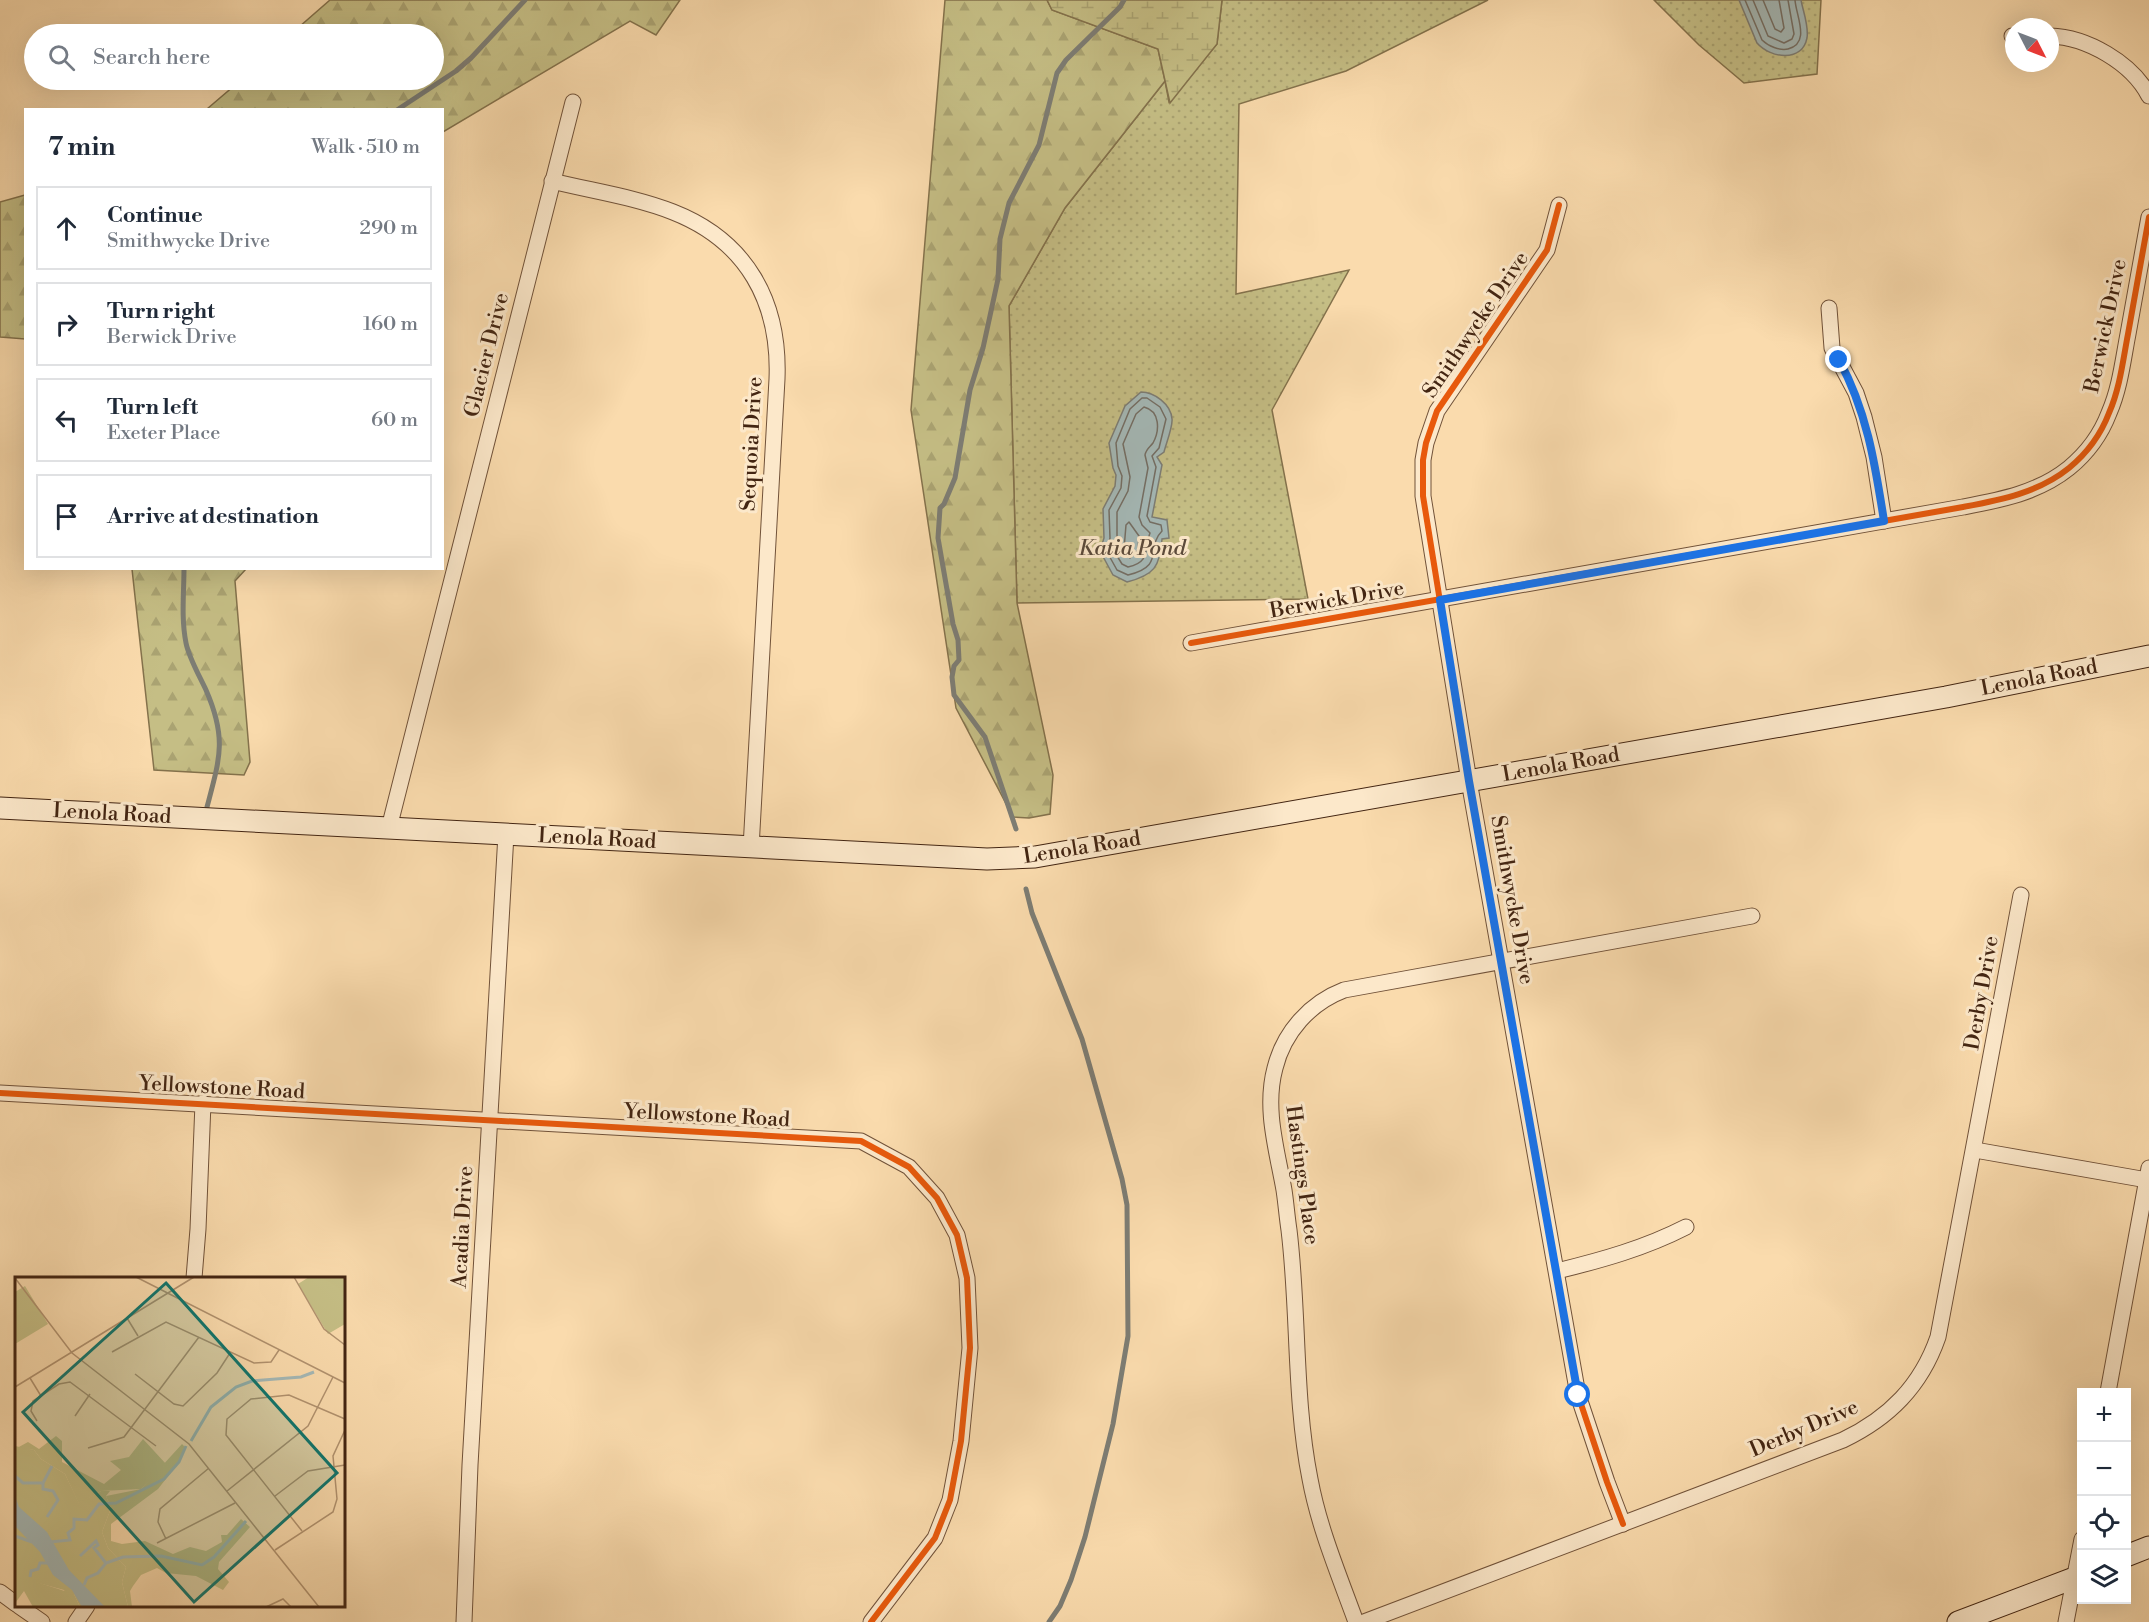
<!DOCTYPE html>
<html lang="en">
<head>
<meta charset="utf-8">
<style>
  :root { --surface:#fff; --page:#f2f2f3; --text:#1f2937; --muted:#747a83; --line:#e0e1e3 }
  body { margin:0; font-family:"Libre Bodoni",serif; background:var(--page); color:var(--text) }
  .controls { position:absolute; right:18px; bottom:18px; display:grid; overflow:hidden; border-radius:0px; box-shadow:0 6px 24px #0002 }
  .controls button { width:54px; height:54px; display:grid; place-items:center; padding:0; border:0; border-bottom:2px solid var(--line); background:var(--surface); color:var(--text); font:30px sans-serif }
  .compass { position:absolute; left:2005px; top:18px; width:54px; height:54px; border-radius:50%; background:var(--surface); box-shadow:0 6px 24px #0002; rotate:132deg }
  .stop { position:absolute; width:18px; height:18px; margin:-14px; border:4px solid #1a73e8; border-radius:50%; background:#fff }
  .stop.end { background:#1a73e8; border-color:#fff; box-shadow:0 2px 6px #0008 }
  .list { margin:0; padding:0; list-style:none }
  h2 { display:flex; justify-content:space-between; align-items:center; height:78px; margin:0; padding:0 24px; font-size:26px }
  h2 small { font-size:20px; font-weight:400; color:var(--muted) }
  .list li { display:grid; grid-template-columns:39px 1fr auto; gap:18px; align-items:center; box-sizing:border-box; height:84px; margin:0 12px 12px; padding:0 12px; border:2px solid var(--line); border-radius:0px }
  .list b { display:block; font-size:22px; white-space:nowrap }
  .list p { margin:0; font-size:20px; white-space:nowrap; color:var(--muted) }
  .list em { font-size:20px; font-style:normal; color:var(--muted) }
  .icon { flex:none; width:33px; height:33px; fill:none; stroke:currentColor; stroke-width:2; stroke-linecap:round; stroke-linejoin:round }
  .map { position:relative; flex:none; width:2149px; height:1622px; overflow:hidden }
  .search { position:absolute; background:var(--surface); box-shadow:0 6px 24px #0002; left:24px; top:24px; width:420px; height:66px; display:flex; align-items:center; gap:15px; box-sizing:border-box; padding:0 21px; border-radius:33px; color:var(--muted); font-size:22px }
  .panel { position:absolute; background:var(--surface); box-shadow:0 6px 24px #0002; left:24px; top:108px; width:420px; height:462px; border-radius:0px }
  .map>svg:first-child { display:block }
  .grass { fill:url(#grass-dots); stroke:#84724c; stroke-width:1.5 }
  .forest { fill:url(#forest-firs); stroke:#84724c; stroke-width:1.5 }
  .wetland { fill:url(#wetland-marsh); stroke:#84724c; stroke-width:1.5 }
  .water { fill:#a4b8b6; stroke:#7d7d74; stroke-width:1.5 }
  .lines { fill:none; stroke-linecap:round; stroke-linejoin:round }
  .shore { stroke:#746e64; stroke-width:1.5 }
  .stream { stroke:#7d7d74; stroke-width:5 }
  .minor-casing { stroke:#715239; stroke-width:17 }
  .secondary-casing { stroke:#432512; stroke-width:23 }
  .minor { stroke:#fce8ca; stroke-width:15 }
  .secondary { stroke:#fce8ca; stroke-width:21 }
  .cycleway-casing { stroke:#fce8ca; stroke-width:10 }
  .cycleway { stroke:#e8590c; stroke-width:6 }
  .route { stroke:#1a73e8; stroke-width:8 }
  .labels { text-anchor:middle; dominant-baseline:central; stroke-width:6; stroke-linejoin:round; paint-order:stroke }
  .street-label { font-size:21px; fill:#432512; stroke:#fce8ca }
  .water-label { font-size:22px; font-style:italic; fill:#5b4a3b; stroke:#fce8ca }
  .inset-river { fill:none; stroke:#a4b8b6; stroke-width:3 }
  .inset-road { fill:none; stroke:#b1926f; stroke-width:1.5 }
  .view { fill:#0f766e; fill-opacity:0.15; stroke:#0f766e; stroke-width:3 }
  .inset-edge { fill:none; stroke:#432512; stroke-width:3 }
</style>
</head>
<body>
<div class="map">
<svg width="2149" height="1622" viewBox="0 0 2149 1622">
  <defs>
    <pattern id="grass-dots" width="8" height="8" patternUnits="userSpaceOnUse" patternTransform="scale(1.5)"><rect width="8" height="8" fill="#c5be85"/><path d="M2 2h.1M6 6h.1" fill="none" stroke="#aaa372" stroke-width="1.8" stroke-linecap="round"/></pattern>
    <pattern id="forest-firs" width="22" height="20" patternUnits="userSpaceOnUse" patternTransform="scale(1.5)"><rect width="22" height="20" fill="#c5be85"/><path d="M5 1l3.5 6h-7zM16 11l3.5 6h-7z" fill="#aaa372"/></pattern>
    <pattern id="wetland-marsh" width="20" height="14" patternUnits="userSpaceOnUse" patternTransform="scale(1.5)"><rect width="20" height="14" fill="#c5be85"/><path d="M1 5h8M5 5V1M11 12h8M15 12V8" fill="none" stroke="#aaa372"/></pattern>
  </defs>
  <rect width="100%" height="100%" fill="#fadbad"/>
  <filter id="stains"><feTurbulence type="fractalNoise" baseFrequency=".00333" numOctaves="4"/><feColorMatrix values="0 0 0 0 .2 0 0 0 0 .09 0 0 0 0 .02 0 0 0 .5 -.17"/></filter>
  <radialGradient id="worn" r=".72"><stop offset=".6" stop-color="#630" stop-opacity="0"/><stop offset="1" stop-color="#630" stop-opacity=".3"/></radialGradient>
  <g class="grass">
    <polygon points="1222,0 1488,0 1346,71 1239,104 1236,294 1349,270 1272,410 1308,599 1017,603 1009,306 1065,208 1165,81 1169,102 1217,44"/>
    <polygon points="1654,0 1821,0 1817,74 1744,83 1699,45"/>
  </g>
  <g class="forest">
    <polygon points="330,0 680,0 656,35 630,21 443,132 442,110 207,109 241,80 434,80 434,34 291,34"/>
    <polygon points="945,0 1047,0 1052,10 1158,49 1165,81 1065,208 1009,306 1017,603 1053,775 1050,814 1029,818 1013,817 956,708 911,410"/>
    <polygon points="25,195 25,339 0,337 0,202"/>
    <polygon points="132,569 246,569 235,581 250,762 244,775 154,770"/>
  </g>
  <polygon class="wetland" points="1047,0 1222,0 1217,44 1170,103 1158,49 1052,10"/>
  <g class="water">
    <path d="M1739 0H1801C1803 11 1809 26 1807 38 1802 63 1770 58 1757 43Z"/>
    <path d="M1141 392C1154 392 1171 404 1172 419 1173 426 1166 444 1164 452L1157 457 1162 465 1152 517 1167 520 1169 538 1162 539C1160 567 1154 575 1127 582L1113 575 1100 551 1104 538 1103 509 1115 486 1116 475 1113 468 1109 443 1125 406Z"/>
  </g>
  <g class="lines">
    <g class="shore">
      <path d="M1745 0 1762 40C1768 46 1780 51 1788 49 1811 43 1796 16 1795 0"/>
      <polyline points="1753,0 1768,36 1784,43 1792,39 1794,34 1788,0"/>
      <polyline points="1763,0 1775,29 1781,32 1784,28 1779,0"/>
      <path d="M1142 398H1147L1160 407 1166 419 1159 448 1152 456 1156 467 1147 516 1150 522 1161 525 1162 531C1145 548 1166 566 1128 575L1117 570 1107 552 1110 538 1109 510 1121 488 1122 476 1118 466 1116 443 1130 409Z"/>
      <path d="M1144 407C1160 411 1160 430 1153 443 1150 447 1146 449 1145 455L1148 468 1139 517 1142 525 1150 533C1144 549 1151 562 1128 567L1122 564 1114 551 1117 538V512L1128 491 1130 477 1123 444 1136 414Z"/>
      <polygon points="1129,522 1139,536 1138,550 1130,558 1124,549 1126,525"/>
    </g>
    <g class="stream">
      <polyline points="397,110 456,71 471,58 525,0"/>
      <path d="M184 568C184 593 181 618 186 643 189 658 199 675 206 690 227 738 220 758 207 807"/>
      <polyline points="1016,829 985,737 954,695 952,677 954,666 959,660 958,640 953,624 938,538 940,508 944,504 955,478 970,390 983,348 998,279 1000,239 1009,203 1039,145 1057,73 1066,60 1120,7 1124,0"/>
      <polyline points="1026,889 1032,913 1082,1039 1122,1179 1127,1205 1128,1336 1113,1424 1085,1537 1071,1580 1060,1606 1049,1622"/>
    </g>
    <defs>
      <g id="minor">
        <polyline points="2012,36 2014,36"/>
        <path d="M2050 36C2087 37 2132 63 2149 96"/>
        <path d="M552 181C592 191 635 197 673 212 747 241 780 302 777 379L751 848"/>
        <polyline points="1559,205 1547,250 1437,411 1426,443 1423,460 1423,496 1469,781 1578,1395 1607,1482 1623,1524"/>
        <polyline points="1829,308 1832,348 1856,393 1864,417 1874,457 1884,521"/>
        <path d="M1191 643 1963 507C2000 500 2038 493 2069 468 2086 454 2101 434 2109 413 2120 388 2123 360 2128 334 2135 295 2142 256 2149 217"/>
        <polyline points="389,828 573,102"/>
        <polyline points="0,1093 861,1141 909,1167 937,1198 957,1235 967,1278 970,1348 961,1441 950,1500 935,1538 871,1622"/>
        <polyline points="1975,1150 2147,1180"/>
        <path d="M1557 1271C1602 1260 1645 1248 1686 1227"/>
        <polyline points="194,1278 198,1229 203,1103"/>
        <polyline points="2108,1392 2149,1168"/>
        <polyline points="0,1592 16,1604"/>
        <polyline points="19,1606 42,1622"/>
        <polyline points="76,1622 87,1606"/>
        <polyline points="464,1622 470,1465 506,834"/>
        <path d="M1356 1622C1339 1575 1319 1528 1310 1479 1294 1399 1299 1312 1289 1230 1287 1217 1286 1203 1284 1190 1277 1150 1264 1109 1275 1068 1284 1032 1310 1003 1344 990L1752 916"/>
        <path d="M1364 1622 1843 1440C1889 1418 1921 1386 1938 1337L2021 895"/>
        <polyline points="2066,1622 2082,1539"/>
      </g>
      <g id="secondary">
        <polyline points="0,808 987,859 1035,857 1946,697 2149,656"/>
        <polyline points="2126,1556 2149,1547"/>
        <polyline points="1958,1622 2082,1575"/>
      </g>
    </defs>
    <use href="#minor" class="minor-casing"/>
    <use href="#secondary" class="secondary-casing"/>
    <use href="#minor" class="minor"/>
    <use href="#secondary" class="secondary"/>
    <defs>
      <g id="cycleway">
        <polyline points="1559,205 1547,250 1437,411 1426,443 1423,460 1423,496 1469,781 1578,1395 1607,1482 1623,1524"/>
        <path d="M1191 643 1963 507C2000 500 2038 493 2069 468 2086 454 2101 434 2109 413 2120 388 2123 360 2128 334 2135 295 2142 256 2149 217"/>
        <polyline points="0,1093 861,1141 909,1167 937,1198 957,1235 967,1278 970,1348 961,1441 950,1500 935,1538 871,1622"/>
      </g>
    </defs>
    <use href="#cycleway" class="cycleway-casing"/>
    <use href="#cycleway" class="cycleway"/>
  </g>
  <g class="lines">
    <path class="route" d="M1578 1395 1469 781 1440 600 1884 521C1875 464 1867 411 1839 360"/>
  </g>
  <g class="labels">
    <g class="street-label">
      <text transform="translate(1476 325) rotate(-56)">Smithwycke Drive</text>
      <text transform="translate(2106 326) rotate(-78)">Berwick Drive</text>
      <text transform="translate(487 355) rotate(-76)">Glacier Drive</text>
      <text transform="translate(752 444) rotate(-87)">Sequoia Drive</text>
      <text transform="translate(1337 600) rotate(-10)">Berwick Drive</text>
      <text transform="translate(2039 678) rotate(-11)">Lenola Road</text>
      <text transform="translate(1561 765) rotate(-10)">Lenola Road</text>
      <text transform="translate(112 814) rotate(3)">Lenola Road</text>
      <text transform="translate(597 839) rotate(3)">Lenola Road</text>
      <text transform="translate(1082 848) rotate(-9)">Lenola Road</text>
      <text transform="translate(1512 900) rotate(80)">Smithwycke Drive</text>
      <text transform="translate(1982 993) rotate(-80)">Derby Drive</text>
      <text transform="translate(222 1088) rotate(3)">Yellowstone Road</text>
      <text transform="translate(707 1116) rotate(3)">Yellowstone Road</text>
      <text transform="translate(1302 1175) rotate(82)">Hastings Place</text>
      <text transform="translate(463 1227) rotate(-87)">Acadia Drive</text>
      <text transform="translate(1804 1429) rotate(-23)">Derby Drive</text>
    </g>
    <g class="water-label">
      <text x="1132" y="548">Katia Pond</text>
    </g>
  </g>
  <g transform="translate(15 1277)">
    <rect width="330" height="330" fill="#fadbad"/>
    <path d="M41 159 47 164V185L89 207 106 193 95 184 114 180 128 162 151 187 126 212 86 214 64 227 50 197 26 182 19 173 2 171 13 165 24 172Z" fill="#c5be85"/>
    <path d="M167 167 170 170 165 184 143 212 96 247V264L107 267 130 264 158 277 175 270 191 274 207 265 206 258H212L226 242 235 250 204 285 203 292 214 305 208 313 181 299 151 296 142 291 126 298 118 309 115 314 117 330H113L107 305 111 290 93 271 87 255 96 231 91 219 126 212ZM0 298 59 317 65 330H18L9 314 1 325Z" fill="#c5be85"/>
    <path d="M0 169 19 173 26 182 50 197 64 226 86 214H95L91 219 96 231 87 255 93 271 111 290 107 305 113 330H65L59 317 52 320 49 313 1 300Z" fill="#c5be85"/>
    <path d="M294 0H330V47L313 57 283 7ZM10 9 33 47 0 67V15Z" fill="#c5be85"/>
    <path d="M0 219 4 230 32 255 54 293 90 330H67L57 313 38 298 25 275 0 249Z" fill="#a4b8b6"/>
    <path class="inset-river" d="M176 164 196 130 221 110 237 104 286 100 299 95M0 199 8 206H27M28 206V212L38 214 43 223 32 240M28 206 37 189M0 259 17 265M35 265 55 263 53 256 59 251V242L72 243 84 227 101 226 149 202 164 185 171 169M65 279 81 264 83 268 79 271 90 285M15 300 16 294 23 292 25 286H33M69 308 72 301 83 296 91 286 108 280 146 279 187 288 199 280 231 244"/>
    <path class="inset-road" d="M121 0 330 106M279 0 309 52 330 68M0 1 57 76 174 167 304 330M112 41 123 59M97 75 151 45 239 86 256 85 264 73M120 97 159 127 168 129 202 96 215 76M15 101 26 119M0 110 179 0M60 139 75 117M22 144 16 134 18 124 44 107 55 105 141 169M73 171 109 160 184 60M212 214 293 149 318 100M260 219 293 194 330 188M287 254 211 158 212 142 236 122 274 118 330 142M151 262 143 245 145 232 194 191M142 266 220 226M260 273 318 235 322 222 318 179 330 153M251 330 268 322 276 330"/>
    <path class="view" d="M151 6 322 196 179 325 8 135Z"/>
    <rect width="330" height="330" class="inset-edge"/>
  </g>
  <rect width="100%" height="100%" filter="url(#stains)"/>
  <rect width="100%" height="100%" fill="url(#worn)"/>
</svg>
<div class="controls">
<button>+</button>
<button>−</button>
<button><svg class="icon" aria-label="locate" viewBox="0 0 24 24"><circle cx="12" cy="12" r="6"/><path d="M12 2v4M12 18v4M2 12h4M18 12h4"/></svg></button>
<button><svg class="icon" aria-label="layers" viewBox="0 0 24 24"><path d="M12 4l9 5-9 5-9-5zM3 14l9 5 9-5"/></svg></button>
</div>
<svg class="compass" viewBox="-18 -18 36 36"><path d="M0-13l5 13h-10z" fill="#e53935"/><path d="M0 13l5-13h-10z" fill="#747a83"/></svg>
<div class="stop" style="left:1578px;top:1395px"></div>
<div class="stop end" style="left:1839px;top:360px"></div>
<div class="search"><svg class="icon" aria-label="search" viewBox="0 0 24 24"><circle cx="10" cy="10" r="6"/><path d="M15 15l6 6"/></svg>Search here</div>
<section class="panel">
<h2>7 min<small>Walk · 510 m</small></h2>
<ul class="list">
<li><svg class="icon" aria-label="ahead" viewBox="0 0 24 24"><path d="M12 20V5M6 11l6-6 6 6"/></svg><div><b>Continue</b><p>Smithwycke Drive</p></div><em>290 m</em></li>
<li><svg class="icon" aria-label="right" viewBox="0 0 24 24"><path d="M7 20v-9h11M14 6l5 5-5 5"/></svg><div><b>Turn right</b><p>Berwick Drive</p></div><em>160 m</em></li>
<li><svg class="icon" aria-label="left" viewBox="0 0 24 24"><path d="M17 20v-9H6M10 6l-5 5 5 5"/></svg><div><b>Turn left</b><p>Exeter Place</p></div><em>60 m</em></li>
<li><svg class="icon" aria-label="arrive" viewBox="0 0 24 24"><path d="M6 21V4h12l-3 4 3 4H6"/></svg><div><b>Arrive at destination</b></div></li>
</ul>
</section>
</div>
</body>
</html>
